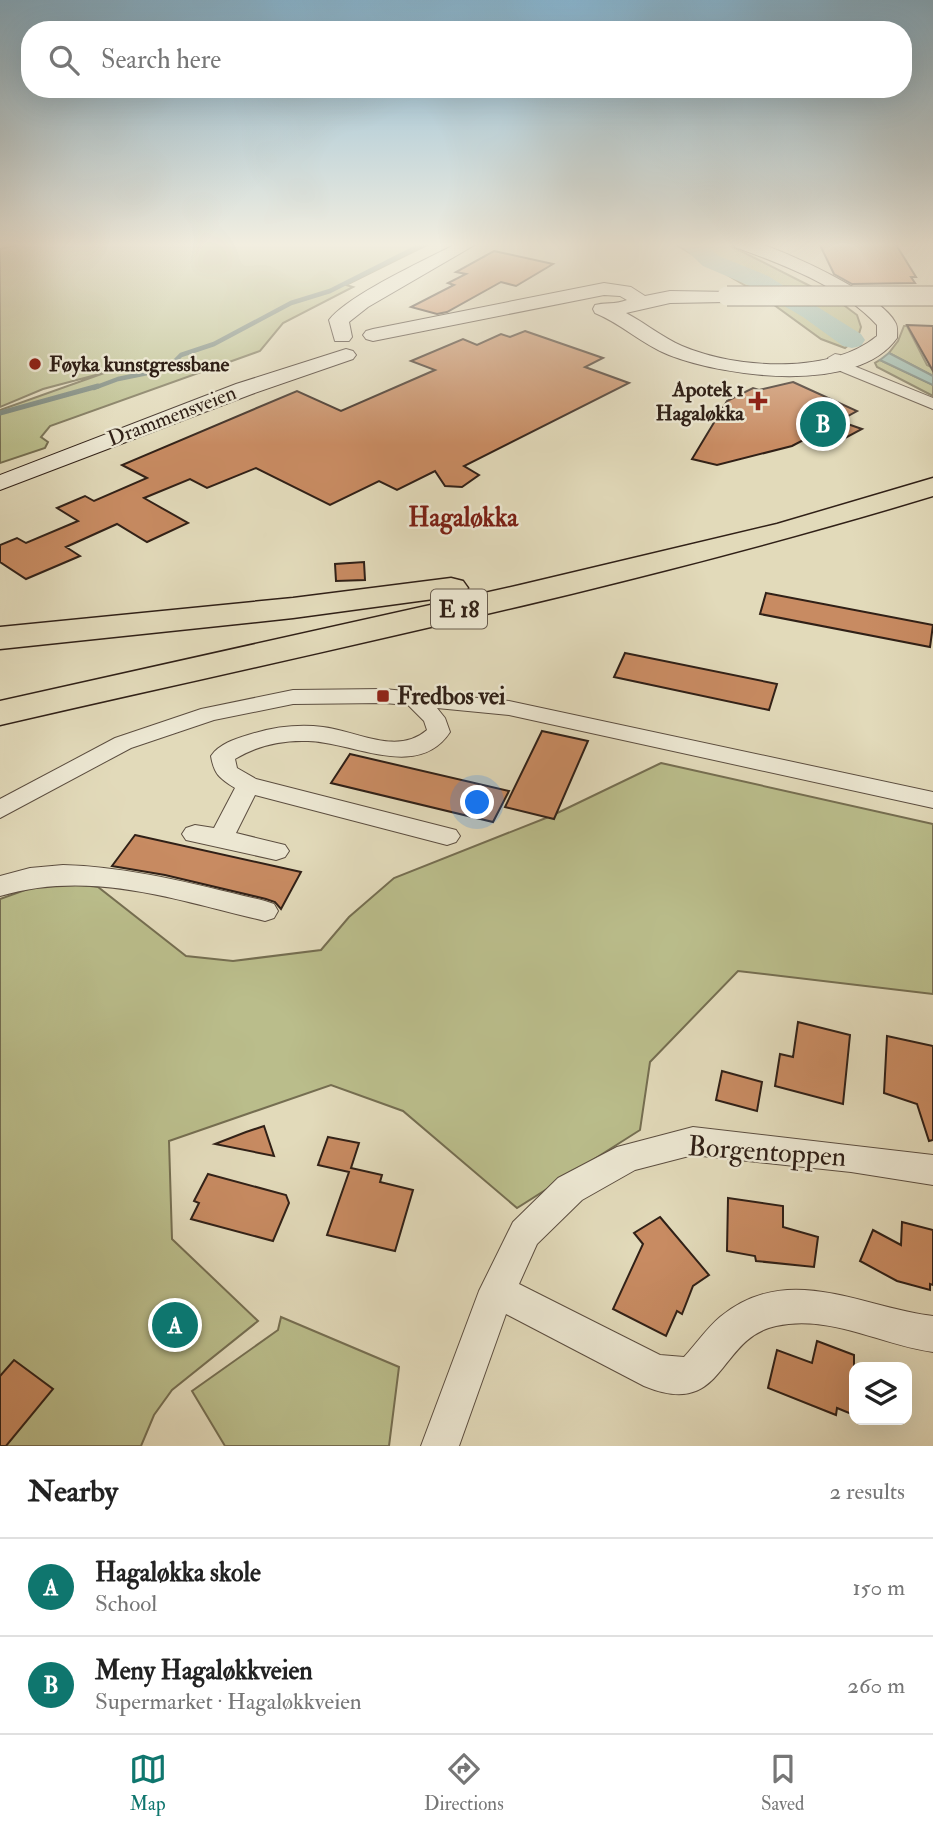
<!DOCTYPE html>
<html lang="en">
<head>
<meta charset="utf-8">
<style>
  :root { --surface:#fff; --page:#f2f2f2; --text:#222; --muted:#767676; --line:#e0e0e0; --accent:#0f766e }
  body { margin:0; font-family:"IM FELL Double Pica",serif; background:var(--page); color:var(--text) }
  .controls { position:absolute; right:21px; bottom:21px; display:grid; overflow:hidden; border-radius:14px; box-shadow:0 7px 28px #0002 }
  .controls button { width:63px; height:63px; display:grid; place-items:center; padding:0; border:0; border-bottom:2px solid var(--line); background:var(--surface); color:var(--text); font:35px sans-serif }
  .you { position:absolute; left:478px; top:803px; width:24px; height:24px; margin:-18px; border:5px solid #fff; border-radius:50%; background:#1a73e8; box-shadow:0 0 0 10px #1a73e833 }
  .badge { display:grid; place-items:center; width:46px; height:46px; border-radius:50%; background:var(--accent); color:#fff; font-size:23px; font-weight:700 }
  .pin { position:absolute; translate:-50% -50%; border:4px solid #fff; box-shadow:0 2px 7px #0006 }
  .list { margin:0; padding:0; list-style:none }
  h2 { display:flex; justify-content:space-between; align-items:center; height:91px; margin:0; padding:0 28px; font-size:30px }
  h2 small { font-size:23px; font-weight:400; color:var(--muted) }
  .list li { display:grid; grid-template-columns:46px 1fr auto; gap:21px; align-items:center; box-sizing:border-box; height:98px; padding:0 28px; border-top:2px solid var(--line) }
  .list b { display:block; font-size:26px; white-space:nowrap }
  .list p { margin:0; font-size:23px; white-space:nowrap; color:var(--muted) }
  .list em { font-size:23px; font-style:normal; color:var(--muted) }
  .icon { flex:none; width:38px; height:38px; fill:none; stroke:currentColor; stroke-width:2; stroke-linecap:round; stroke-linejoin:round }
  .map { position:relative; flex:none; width:933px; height:1446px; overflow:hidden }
  .search { position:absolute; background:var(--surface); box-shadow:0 7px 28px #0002; left:21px; right:21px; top:21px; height:77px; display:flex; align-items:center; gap:18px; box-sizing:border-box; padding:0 24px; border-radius:28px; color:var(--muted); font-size:26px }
  .sheet { height:287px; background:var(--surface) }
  nav { display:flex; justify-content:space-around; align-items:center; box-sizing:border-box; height:98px; border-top:2px solid var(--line); background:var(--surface); font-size:19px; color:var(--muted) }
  nav a { display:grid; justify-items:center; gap:4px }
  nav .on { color:var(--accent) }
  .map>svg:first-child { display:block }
  .green { fill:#babd8b; stroke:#756e51; stroke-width:2 }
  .water { fill:#95bab1; stroke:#6d7c73; stroke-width:2 }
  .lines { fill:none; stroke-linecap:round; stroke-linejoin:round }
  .stream-far1 { stroke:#6d7c73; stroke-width:4.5 }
  .stream { stroke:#6d7c73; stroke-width:5 }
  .river { fill:#95bab1; fill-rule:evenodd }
  .building { fill:#c88b62; stroke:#302017; stroke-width:2 }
  .street-casing { stroke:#5c4e40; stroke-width:2 }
  .secondary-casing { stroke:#302017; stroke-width:2 }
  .highway-casing { stroke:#302017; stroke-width:3 }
  .street { fill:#ece7d2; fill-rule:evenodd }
  .secondary { fill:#ece7d2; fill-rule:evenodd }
  .highway { fill:#e2daba; fill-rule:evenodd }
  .secondary-bridge-casing { stroke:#302017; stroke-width:21; stroke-linecap:butt }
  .secondary-bridge { stroke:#ece7d2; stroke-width:19 }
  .poi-dot { fill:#8f2418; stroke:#ece7d2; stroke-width:2.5 }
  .labels { text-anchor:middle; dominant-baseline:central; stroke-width:5; stroke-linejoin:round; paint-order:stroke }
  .far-poi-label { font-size:21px; font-weight:bold; fill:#302017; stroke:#ece7d2; text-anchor:start }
  .far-street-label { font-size:21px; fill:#302017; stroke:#ece7d2 }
  .shield { fill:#ece7d2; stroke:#685c4f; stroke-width:2 }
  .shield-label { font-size:23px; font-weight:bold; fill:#302017 }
  .poi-label { font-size:24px; font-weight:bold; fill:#302017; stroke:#ece7d2; text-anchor:start }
  .neighbourhood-label { font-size:26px; font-weight:bold; fill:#7a1f14; stroke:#ece7d2 }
  .near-street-label { font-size:28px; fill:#302017; stroke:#ece7d2 }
</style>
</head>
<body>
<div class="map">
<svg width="933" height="1446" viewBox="0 0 933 1446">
  <rect width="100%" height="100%" fill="#e2daba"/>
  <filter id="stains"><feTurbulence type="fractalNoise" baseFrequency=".00286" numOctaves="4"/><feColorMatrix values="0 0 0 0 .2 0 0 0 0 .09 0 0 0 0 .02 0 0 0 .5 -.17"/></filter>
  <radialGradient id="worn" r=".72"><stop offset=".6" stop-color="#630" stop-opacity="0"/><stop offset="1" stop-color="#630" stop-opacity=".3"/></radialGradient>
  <g class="green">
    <polygon points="28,243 431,243 346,285 353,287 283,323 260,351 50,426 41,437 48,442 45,448 0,463 0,410 107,372 43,389 0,407 0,249"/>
    <polygon points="673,243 725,243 812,287 746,286"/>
    <polygon points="766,299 837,300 857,315 861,327 858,337 845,348 821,339"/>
    <polygon points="904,326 907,326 927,365 933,368 933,376 889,353 898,341"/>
    <polygon points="880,360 933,385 933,396 877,367 875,363"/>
    <polygon points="661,763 933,824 933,994 738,971 650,1062 640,1130 517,1208 403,1111 331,1085 169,1141 172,1239 258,1321 172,1390 154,1415 141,1446 0,1446 0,899 50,881 98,887 186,956 233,961 321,950 349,917 394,878 551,816"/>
    <polygon points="281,1317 399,1367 389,1446 225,1446 192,1391 278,1330"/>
  </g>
  <polygon class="water" points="889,353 933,376 933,385 880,360"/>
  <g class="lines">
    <polyline class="stream-far1" points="94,388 118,379 167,369 181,355 214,344 291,303 330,291 425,243"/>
    <polyline class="stream" points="0,413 98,386"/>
    <polygon class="river" points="678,243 703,243 719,256 768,276 861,334 865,340 861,346 852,348 843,346 803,317 750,286 703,266"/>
  </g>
  <g class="building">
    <polygon points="819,243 895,243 916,277 911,277 915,283 852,284 834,274"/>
    <polygon points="494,251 553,264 516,286 501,282 447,312 437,314 411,307 454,285 448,283 466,274 456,272"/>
    <polygon points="907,325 933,326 933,371"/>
    <polygon points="525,331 603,358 585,367 629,383 464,466 479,475 462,487 445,486 435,471 397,490 379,481 330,505 256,468 207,488 190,479 144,498 188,523 147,542 117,524 66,547 80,556 26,579 0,562 0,545 17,538 26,543 78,521 57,508 85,496 94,501 147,478 122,465 297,391 341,411 435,370 411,361 463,339 477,345 501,334 510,337"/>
    <polygon points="793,382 857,411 839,421 862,429 834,444 811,436 792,446 717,465 692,459 727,401 753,388 759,390"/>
    <polygon points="364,562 365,580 336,581 335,564"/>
    <polygon points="766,593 933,625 930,647 760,614"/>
    <polygon points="625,653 777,684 769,710 614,677"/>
    <polygon points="542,731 588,741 554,819 505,807"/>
    <polygon points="350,754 509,791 493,822 331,783"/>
    <polygon points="135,835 301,872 281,909 275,902 266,899 165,875 112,866"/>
    <polygon points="798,1022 850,1035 843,1104 775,1086 780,1054 793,1057"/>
    <polygon points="887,1036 933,1046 933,1140 929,1141 917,1104 884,1093"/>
    <polygon points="722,1071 762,1082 757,1111 716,1100"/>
    <polygon points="264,1126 274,1156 215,1144 246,1132"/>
    <polygon points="328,1137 359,1143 351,1168 382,1175 380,1182 413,1190 395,1251 327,1235 349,1172 318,1165"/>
    <polygon points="208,1174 286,1195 289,1203 273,1241 191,1219 199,1203 194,1201"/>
    <polygon points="728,1198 783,1206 783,1227 818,1237 814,1267 756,1261 755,1256 727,1251"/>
    <polygon points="660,1217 709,1275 693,1286 682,1314 677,1311 666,1336 613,1309 643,1244 634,1233"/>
    <polygon points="902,1222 933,1230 933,1285 930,1284 930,1290 897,1281 860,1261 873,1230 901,1245"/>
    <polygon points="817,1341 854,1355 854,1415 837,1408 836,1415 768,1388 777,1350 812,1363"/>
    <polygon points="14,1360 53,1389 6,1446 0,1446 0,1376"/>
  </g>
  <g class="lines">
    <defs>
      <g id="street">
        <polygon points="835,354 840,355 844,362 933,398 933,409 833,368 828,358"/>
        <path d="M384 689 509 701 933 792V808L509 715 437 708 445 718 450 732C418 781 353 742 308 741 282 740 258 745 235 759L237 768 256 779 456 830 460 836 456 842 447 845 255 795 236 833 285 845 289 851 285 857 276 860 186 840 182 834 186 828 195 825 214 828 235 788C219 778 214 774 211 756 219 744 235 739 248 735 273 727 298 724 323 727 357 731 397 756 427 730L424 721 408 705 384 703 293 704 214 720 131 748 0 818V799L115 738 201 709 293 690Z"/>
        <path d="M63 865C132 867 198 885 265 901L274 904 278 911 274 918 265 921C176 900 91 869 0 896V876L30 868Z"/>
        <path d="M693 1127 933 1155V1185L851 1172 693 1155 635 1170 582 1200 537 1244 519 1284 660 1355 684 1357C696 1344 707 1328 720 1317 788 1261 860 1307 933 1316V1352C881 1345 830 1314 776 1326 716 1339 726 1420 644 1386L506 1314 459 1446H421L479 1291 513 1222 558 1178 617 1147Z"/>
      </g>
      <g id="secondary">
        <path d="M458 243H478L368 307 349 322 352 337 349 341H335L329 320C348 295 427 259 458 243Z"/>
        <path d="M733 243C741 243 751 242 760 244 790 253 881 295 895 322 898 326 897 333 897 338 857 395 725 377 669 355 643 345 622 324 595 313L593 309 595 305C607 302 614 305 627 300L620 296 604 295 373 341 366 339 363 335 366 331 373 329 604 283 631 287 645 296 670 291 734 292 736 296 734 300 727 302 670 303 626 313C645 323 662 337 682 346 736 369 830 375 877 336V325C841 286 784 265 735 247Z"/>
        <polygon points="346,349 353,351 356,355 353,359 252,394 0,490 0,475 236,384"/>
      </g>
      <g id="highway">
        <path d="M933 478V496C627 589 312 653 0 725V701L520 585 777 524Z"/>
        <polygon points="451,578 463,581 468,588 463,595 293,618 0,649 0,627 293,598"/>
      </g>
    </defs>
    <use href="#street" class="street-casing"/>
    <use href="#secondary" class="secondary-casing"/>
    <use href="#highway" class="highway-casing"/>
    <use href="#street" class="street"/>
    <use href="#secondary" class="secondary"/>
    <use href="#highway" class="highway"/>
    <defs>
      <polyline id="secondary-bridge" points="727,296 933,296"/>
    </defs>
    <use href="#secondary-bridge" class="secondary-bridge-casing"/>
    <use href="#secondary-bridge" class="secondary-bridge"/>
  </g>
  <linearGradient id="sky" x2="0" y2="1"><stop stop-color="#87b6d2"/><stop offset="0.55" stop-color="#f2eee0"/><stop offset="1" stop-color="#f2eee0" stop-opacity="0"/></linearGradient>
  <rect width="933" height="445" fill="url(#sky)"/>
  <g class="poi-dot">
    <circle cx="35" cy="364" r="7"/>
    <path d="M754.5 390.5h7v7h7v7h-7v7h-7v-7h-7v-7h7z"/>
    <rect x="376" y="689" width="14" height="14" rx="3.5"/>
  </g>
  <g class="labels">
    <g class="far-poi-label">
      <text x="49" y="364">Føyka kunstgressbane</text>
      <text x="744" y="389" text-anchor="end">Apotek 1<tspan x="744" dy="24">Hagaløkka</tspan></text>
    </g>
    <g class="far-street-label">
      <text transform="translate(172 416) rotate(-21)">Drammensveien</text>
    </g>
    <rect class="shield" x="431" y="589.5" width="56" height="39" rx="5"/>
    <g class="shield-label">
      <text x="459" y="609">E 18</text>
    </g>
    <g class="poi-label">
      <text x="397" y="696">Fredbos vei</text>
    </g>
    <g class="neighbourhood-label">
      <text x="463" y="518">Hagaløkka</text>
    </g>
    <g class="near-street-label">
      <text transform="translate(767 1152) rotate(4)">Borgentoppen</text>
    </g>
  </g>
  <rect width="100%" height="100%" filter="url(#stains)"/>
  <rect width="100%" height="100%" fill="url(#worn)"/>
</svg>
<div class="controls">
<button><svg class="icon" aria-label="layers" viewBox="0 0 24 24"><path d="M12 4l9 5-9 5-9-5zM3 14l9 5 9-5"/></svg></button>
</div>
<div class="you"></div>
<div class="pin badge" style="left:175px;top:1325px">A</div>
<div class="pin badge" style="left:823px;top:424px">B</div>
<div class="search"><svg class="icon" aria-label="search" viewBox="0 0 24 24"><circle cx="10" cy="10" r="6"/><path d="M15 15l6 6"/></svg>Search here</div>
</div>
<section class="sheet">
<h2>Nearby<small>2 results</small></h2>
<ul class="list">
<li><span class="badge">A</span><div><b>Hagaløkka skole</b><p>School</p></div><em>150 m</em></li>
<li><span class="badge">B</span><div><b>Meny Hagaløkkveien</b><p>Supermarket · Hagaløkkveien</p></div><em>260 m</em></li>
</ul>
</section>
<nav>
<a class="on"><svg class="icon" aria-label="map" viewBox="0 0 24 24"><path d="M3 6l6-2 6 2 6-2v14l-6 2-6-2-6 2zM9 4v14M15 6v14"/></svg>Map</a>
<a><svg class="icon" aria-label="directions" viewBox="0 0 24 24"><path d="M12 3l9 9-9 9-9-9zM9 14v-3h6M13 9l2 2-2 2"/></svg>Directions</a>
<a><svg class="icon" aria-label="saved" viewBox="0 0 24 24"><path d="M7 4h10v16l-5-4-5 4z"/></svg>Saved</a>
</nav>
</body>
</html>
